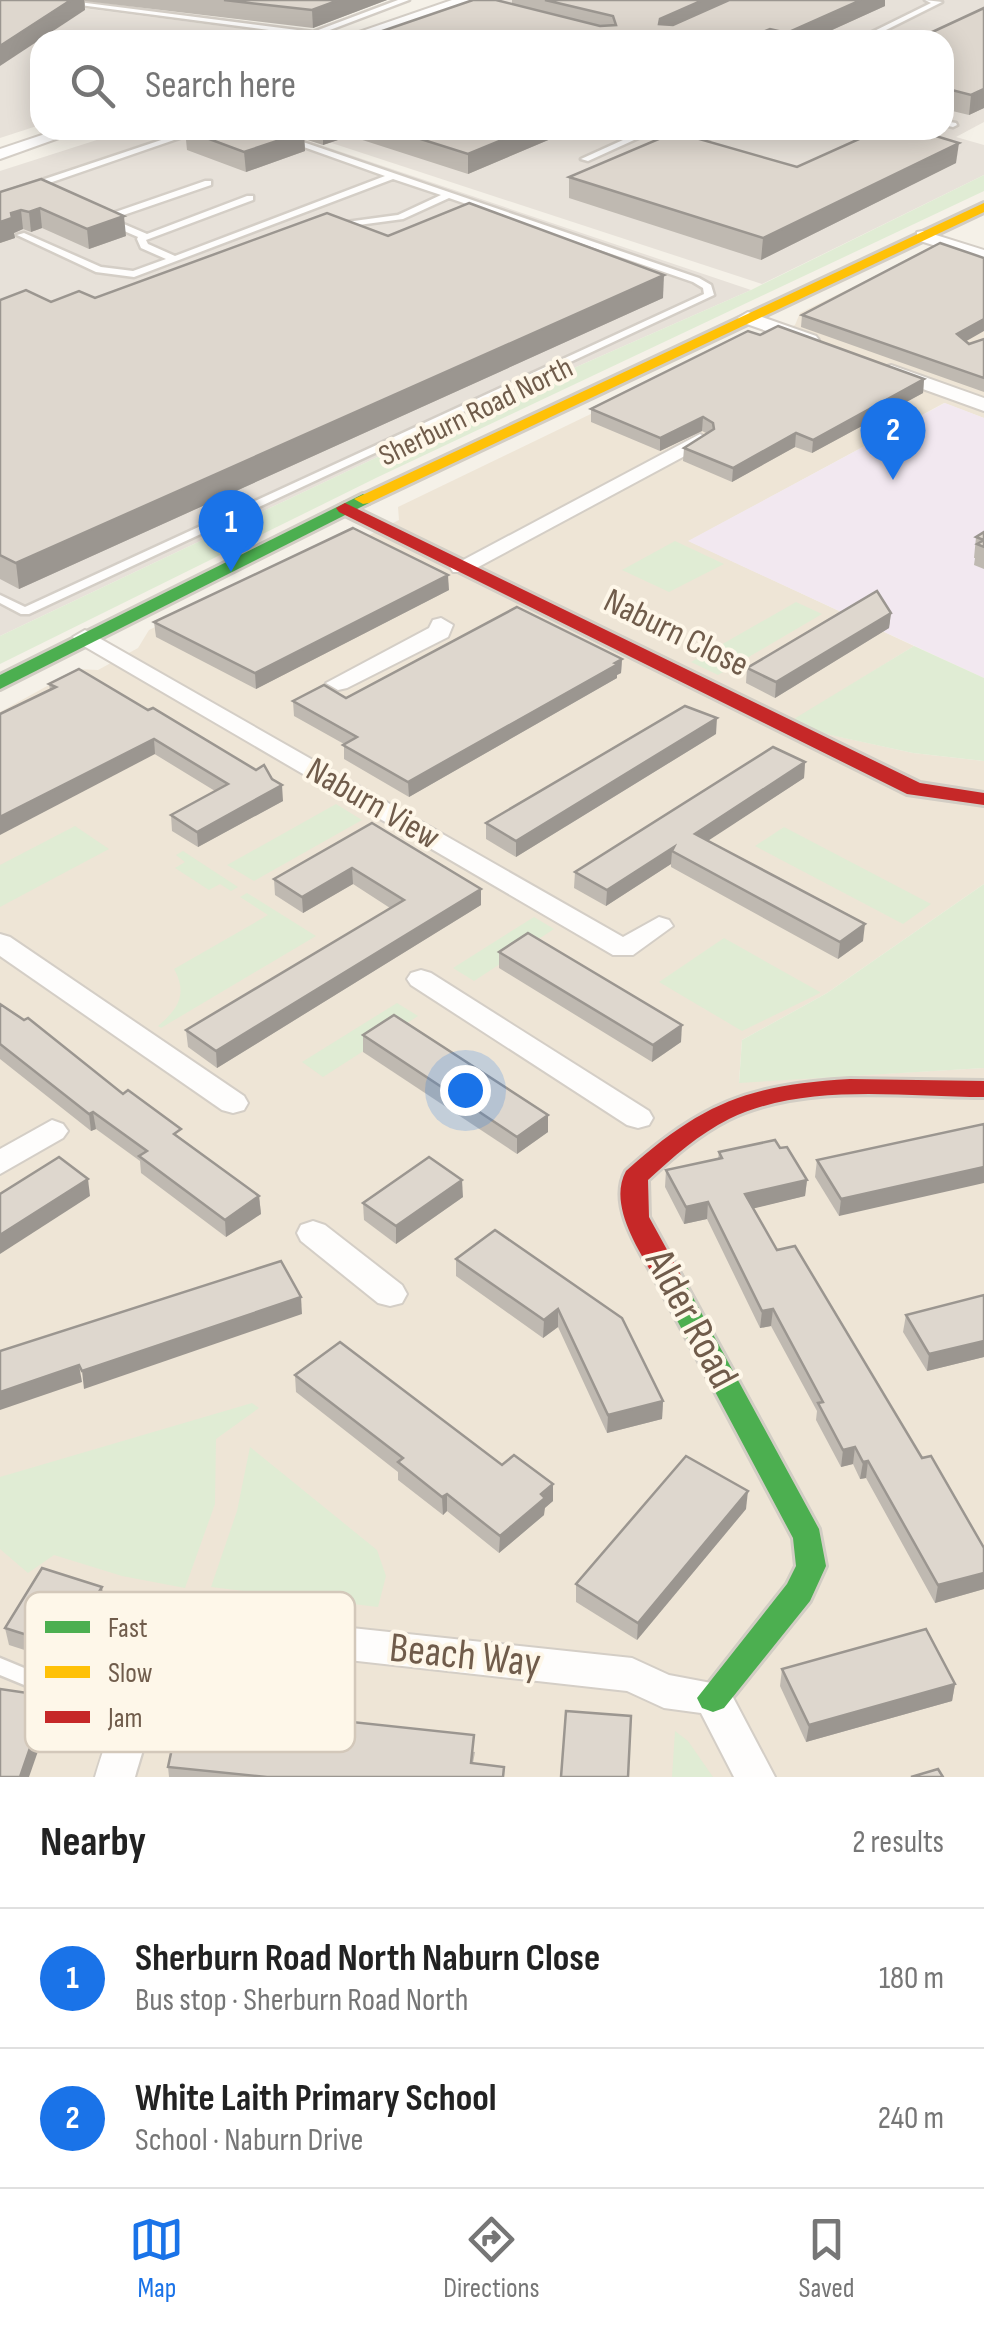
<!DOCTYPE html>
<html lang="en">
<head>
<meta charset="utf-8">
<style>
  :root { --surface:#fff; --page:#f6f6f6; --text:#222; --muted:#767676; --line:#e0e0e0; --accent:#1a73e8 }
  body { margin:0; font-family:"Sofia Sans Condensed",sans-serif; background:var(--page); color:var(--text) }
  .you { position:absolute; left:465px; top:1090px; width:35px; height:35px; margin:-25px; border:8px solid #fff; border-radius:50%; background:#1a73e8; box-shadow:0 0 0 15px #1a73e833 }
  .badge { display:grid; place-items:center; width:65px; height:65px; border-radius:50%; background:var(--accent); color:#fff; font-size:32px; font-weight:700 }
  .pin { position:absolute; translate:-50% -82px; filter:drop-shadow(0 2px 5px #0008) }
  .pin::after { content:''; position:absolute; top:52px; width:35px; height:30px; background:inherit; clip-path:polygon(0 0,100% 0,50% 100%) }
  .list { margin:0; padding:0; list-style:none }
  h2 { display:flex; justify-content:space-between; align-items:center; height:130px; margin:0; padding:0 40px; font-size:42px }
  h2 small { font-size:32px; font-weight:400; color:var(--muted) }
  .list li { display:grid; grid-template-columns:65px 1fr auto; gap:30px; align-items:center; box-sizing:border-box; height:140px; padding:0 40px; border-top:2px solid var(--line) }
  .list b { display:block; font-size:38px; white-space:nowrap }
  .list p { margin:0; font-size:32px; white-space:nowrap; color:var(--muted) }
  .list em { font-size:32px; font-style:normal; color:var(--muted) }
  .icon { flex:none; width:55px; height:55px; fill:none; stroke:currentColor; stroke-width:2; stroke-linecap:round; stroke-linejoin:round }
  .map { position:relative; flex:none; width:984px; height:1777px; overflow:hidden }
  .search { position:absolute; background:var(--surface); box-shadow:0 5px 25px #0003; left:30px; right:30px; top:30px; height:110px; display:flex; align-items:center; gap:25px; box-sizing:border-box; padding:0 35px; border-radius:30px; color:var(--muted); font-size:38px }
  .sheet { height:410px; background:var(--surface) }
  nav { display:flex; justify-content:space-around; align-items:center; box-sizing:border-box; height:140px; border-top:2px solid var(--line); background:var(--surface); font-size:28px; color:var(--muted) }
  nav a { display:grid; justify-items:center; gap:5px }
  nav .on { color:var(--accent) }
  .map>svg:first-child { display:block }
  .residential { fill:#eee5d6 }
  .industrial { fill:#e7e1d9 }
  .education { fill:#f2e8f0 }
  .green { fill:#e0ecd4 }
  .lines { fill:none; stroke-linecap:round; stroke-linejoin:round }
  .lane-casing { stroke:#d4cec6; stroke-width:5 }
  .street-casing { stroke:#d4cec6; stroke-width:4 }
  .fast-casing { stroke:#d2cdc4; stroke-width:6 }
  .slow-casing { stroke:#d2cdc4; stroke-width:6 }
  .jam-casing { stroke:#d2cdc4; stroke-width:6 }
  .lane { fill:#fefdfc; fill-rule:evenodd }
  .street { fill:#fefdfc; fill-rule:evenodd }
  .fast { fill:#4caf50; fill-rule:evenodd }
  .slow { fill:#ffc107; fill-rule:evenodd }
  .jam { fill:#c62828; fill-rule:evenodd }
  .wall { fill:#bfb9b1 }
  .shaded-wall { fill:#9b9690 }
  .building { fill:#ded7ce; stroke:#9b9690; stroke-width:2.5 }
  .labels { text-anchor:middle; dominant-baseline:central; stroke-width:8; stroke-linejoin:round; paint-order:stroke }
  .far-street-label { font-size:30px; fill:#705c4b; stroke:#fef7e9 }
  .street-label { font-size:35px; fill:#705c4b; stroke:#fef7e9 }
  .near-street-label { font-size:42px; fill:#705c4b; stroke:#fef7e9 }
  .key { fill:#fef7e9; stroke:#d3c8ba; stroke-width:2.5 }
  .key-label { font-size:28px; fill:#705c4b }
</style>
</head>
<body>
<div class="map">
<svg width="984" height="1777" viewBox="0 0 984 1777">
  <rect width="100%" height="100%" fill="#f5f1e8"/>
  <polygon class="residential" points="922,253 984,264 984,418 944,403 689,541 914,646 786,725 913,753 984,761 984,884 827,993 742,1040 739,1082 984,1068 984,1777 0,1777 0,712 78,669 98,670 138,648 149,630 334,540 365,537 399,520 398,507 628,396 795,325 800,313"/>
  <g class="industrial">
    <polygon points="0,0 20,0 322,39 40,40 40,125 0,138"/>
    <polygon points="501,0 984,0 984,122 956,137 984,145 984,175 762,284 292,130 944,130 944,40 369,40"/>
    <polygon points="128,130 276,130 751,290 449,423 0,636 0,171"/>
  </g>
  <polygon class="education" points="945,403 984,418 984,678 688,541"/>
  <g class="green">
    <polygon points="984,175 984,191 378,477 0,664 0,636 449,423 751,290"/>
    <polygon points="675,541 724,564 669,592 622,570"/>
    <polygon points="796,602 822,614 718,675 691,662"/>
    <polygon points="914,646 984,678 984,761 913,753 784,725"/>
    <polygon points="336,804 362,820 254,881 227,865"/>
    <polygon points="75,826 109,849 0,907 0,865"/>
    <polygon points="784,827 931,904 903,924 755,846"/>
    <polygon points="183,851 238,887 231,891 220,884 209,890 175,868 185,862 176,855"/>
    <polygon points="984,884 984,1068 739,1083 742,1040 827,993"/>
    <path d="M247 893 316 936 161 1028 158 1026C178 1009 188 994 174 969L268 915 240 897Z"/>
    <polygon points="534,917 554,929 474,981 453,968"/>
    <polygon points="724,938 820,992 820,993 742,1031 659,982"/>
    <polygon points="397,1003 418,1016 323,1077 302,1062"/>
    <polygon points="252,1403 259,1408 216,1439 215,1504 185,1588 122,1576 54,1555 28,1573 0,1549 0,1477"/>
    <polygon points="250,1447 377,1550 386,1576 378,1607 211,1587 237,1511"/>
    <polygon points="675,1731 688,1741 713,1777 672,1777"/>
  </g>
  <g class="lines">
    <defs>
      <g id="lane">
        <polygon points="42,0 63,0 313,32 398,0 409,0 314,36"/>
        <polygon points="925,0 942,2 866,40 856,40 931,3"/>
        <polygon points="944,121 956,123 957,125 953,127 944,125"/>
        <polygon points="191,130 203,130 0,200 0,194"/>
        <polygon points="256,130 268,130 699,278 711,285 714,295 29,614 21,614 0,603 0,595 25,607 704,294 703,288 693,282 449,198 403,219 336,228 335,226 339,223 398,215 441,195 393,179 134,277 96,272 17,235 24,233 101,267 133,271 166,259 141,248 137,239 138,237 101,221 101,217 205,181 211,181 211,185 112,219 147,234 247,196 253,196 253,200 146,240 148,244 175,256 385,176"/>
        <polygon points="645,130 656,130 588,161 581,159"/>
        <polygon points="716,130 726,130 699,144 698,150 692,150 692,141"/>
        <polygon points="834,130 847,130 860,135 856,137"/>
        <polygon points="0,1658 70,1687 138,1696 145,1699 148,1705 145,1711 138,1714 68,1703 0,1675"/>
      </g>
      <g id="street">
        <polygon points="452,0 473,0 359,40 336,40"/>
        <polygon points="57,130 81,130 0,159 0,149"/>
        <polygon points="923,231 984,250 984,261 917,240 917,232"/>
        <polygon points="748,312 816,336 819,340 809,346 741,322 738,318"/>
        <polygon points="891,365 984,398 984,411 884,375 884,367"/>
        <polygon points="700,434 710,440 707,444 469,572 453,572 450,567"/>
        <polygon points="441,618 453,625 448,637 347,688 338,690 326,683 429,628 433,620"/>
        <polygon points="85,630 623,937 659,917 669,920 673,926 633,955 613,955 77,642 73,637"/>
        <polygon points="0,934 10,937 244,1096 248,1103 244,1110 233,1113 222,1110 0,956"/>
        <polygon points="421,970 431,973 649,1111 653,1118 649,1125 638,1128 627,1125 411,985 407,979 411,973"/>
        <polygon points="52,1120 63,1124 68,1131 63,1138 0,1174 0,1149"/>
        <polygon points="313,1221 325,1225 402,1285 407,1294 402,1303 390,1306 378,1303 301,1241 297,1233 301,1225"/>
        <path d="M241 1616 632 1658 669 1675 727 1686 775 1777H734L701 1713 664 1708 627 1691 241 1648C163 1660 156 1710 135 1777H95C124 1686 136 1632 241 1616Z"/>
      </g>
      <g id="fast">
        <polygon points="363,494 372,499 369,503 0,689 0,675"/>
        <polygon points="668,1267 678,1270 819,1529 826,1566 810,1601 724,1708 713,1712 702,1708 697,1698 787,1584 796,1566 793,1538 654,1277 658,1270"/>
      </g>
      <polygon id="slow" points="984,203 984,212 369,503 363,504 354,499"/>
      <g id="jam">
        <polygon points="345,503 920,783 984,793 984,805 907,794 339,512 336,508"/>
        <path d="M850 1079 984 1081V1097C902 1097 806 1082 729 1119 699 1134 673 1157 648 1180L649 1217 682 1277 678 1284 668 1287 658 1284C641 1253 607 1206 626 1171 702 1103 748 1085 850 1079Z"/>
      </g>
    </defs>
    <use href="#lane" class="lane-casing"/>
    <use href="#street" class="street-casing"/>
    <use href="#fast" class="fast-casing"/>
    <use href="#slow" class="slow-casing"/>
    <use href="#jam" class="jam-casing"/>
    <use href="#lane" class="lane"/>
    <use href="#street" class="street"/>
    <use href="#fast" class="fast"/>
    <use href="#slow" class="slow"/>
    <use href="#jam" class="jam"/>
  </g>
  <g class="wall">
    <polygon points="0,0 387,0 313,28 85,1 85,10"/>
    <polygon points="512,0 885,0 885,6 810,40 356,40 512,4"/>
    <polygon points="984,8 984,108 969,115 944,109 944,40"/>
    <polygon points="185,130 572,130 468,174 350,136 323,145 304,139 305,151 246,172 187,150"/>
    <polygon points="956,163 761,260 569,198 569,177 797,167"/>
    <polygon points="0,192 126,236 89,249 42,228 31,232 23,229 14,233 15,238 0,243"/>
    <polygon points="388,236 663,298 19,589 0,579 0,300 51,302 95,298"/>
    <polygon points="802,315 965,341 969,344 984,339 984,392 801,327"/>
    <polygon points="760,335 924,379 923,393 812,453 795,447 732,482 683,461 684,448 706,433 702,431 660,451 591,422 591,409"/>
    <polygon points="984,532 984,569 974,565 975,558 974,558 976,537"/>
    <polygon points="449,590 256,689 156,637 154,622"/>
    <polygon points="891,613 889,628 775,698 746,683 747,668"/>
    <polygon points="622,659 621,673 617,675 617,678 409,797 344,759 344,744 294,716 293,701 346,698"/>
    <polygon points="49,684 283,801 198,847 172,831 171,815 215,791 50,690"/>
    <polygon points="716,734 516,857 486,839 486,823"/>
    <polygon points="805,762 804,778 708,840 863,941 838,959 671,867 671,864 606,906 574,888 575,872"/>
    <polygon points="372,823 481,905 217,1068 188,1047 186,1030 390,908 353,884 303,913 275,895 274,879"/>
    <polygon points="499,952 681,1042 652,1062 499,968"/>
    <polygon points="0,1004 259,1196 261,1214 226,1237 141,1173 140,1161 96,1129 91,1131 0,1059"/>
    <polygon points="363,1035 548,1132 517,1154 363,1052"/>
    <polygon points="984,1124 839,1216 815,1177 817,1160"/>
    <polygon points="780,1148 807,1180 805,1196 753,1208 777,1250 984,1548 984,1589 935,1603 866,1478 860,1479 853,1464 841,1467 816,1420 817,1411 771,1326 760,1328 707,1219 684,1224 665,1187 666,1170 718,1159 719,1152"/>
    <polygon points="463,1197 396,1244 364,1220 363,1203"/>
    <polygon points="495,1230 663,1401 662,1419 607,1433 558,1327 543,1338 456,1276 456,1259"/>
    <polygon points="984,1295 984,1357 927,1371 903,1332 906,1315"/>
    <polygon points="295,1375 502,1465 553,1484 553,1501 544,1508 544,1515 499,1553 447,1511 443,1515 398,1480 398,1472 296,1392"/>
    <polygon points="746,1509 637,1640 576,1602 576,1584"/>
    <polygon points="104,1604 68,1664 9,1645 5,1628"/>
    <polygon points="782,1669 955,1684 952,1701 806,1742 780,1686"/>
    <polygon points="228,1723 475,1752 473,1763 504,1777 169,1777 168,1767"/>
  </g>
  <g class="shaded-wall">
    <polygon points="71,0 84,0 85,10 0,66 0,46"/>
    <polygon points="339,0 387,0 313,28 312,10"/>
    <polygon points="703,0 742,0 658,40 660,19"/>
    <polygon points="861,0 885,0 885,6 810,40 786,40 787,33"/>
    <polygon points="770,29 769,40 743,40"/>
    <polygon points="984,89 984,108 969,115 971,95"/>
    <polygon points="323,130 350,130 350,136 323,145"/>
    <polygon points="526,130 572,130 468,174 468,154"/>
    <polygon points="304,132 305,151 246,172 244,152"/>
    <polygon points="959,143 956,163 761,260 763,238"/>
    <polygon points="40,208 42,228 31,232 29,212"/>
    <polygon points="21,210 23,229 14,233 15,238 0,243 0,222 11,213"/>
    <polygon points="124,216 126,236 89,249 87,229"/>
    <polygon points="664,275 663,298 19,589 16,563"/>
    <polygon points="984,319 984,331 956,347 957,334"/>
    <polygon points="924,379 923,393 812,453 813,440"/>
    <polygon points="703,417 702,431 660,451 660,438"/>
    <polygon points="796,433 795,447 732,482 733,468"/>
    <polygon points="448,575 449,590 256,689 255,673"/>
    <polygon points="891,613 889,628 775,698 776,682"/>
    <polygon points="622,659 621,673 617,675 617,678 409,797 408,782"/>
    <polygon points="717,718 716,734 516,857 516,841"/>
    <polygon points="154,739 155,754 0,835 0,817"/>
    <polygon points="805,762 804,778 694,850 695,834"/>
    <polygon points="282,785 283,801 198,847 197,832"/>
    <polygon points="674,847 672,851 671,864 606,906 607,890"/>
    <polygon points="352,868 353,884 303,913 302,897"/>
    <polygon points="481,889 481,905 217,1068 216,1051"/>
    <polygon points="865,924 863,941 838,959 840,942"/>
    <polygon points="682,1025 681,1042 652,1062 653,1045"/>
    <polygon points="93,1112 96,1129 91,1131 89,1114"/>
    <polygon points="548,1115 548,1132 517,1154 517,1137"/>
    <polygon points="984,1167 984,1183 839,1216 841,1199"/>
    <polygon points="88,1179 90,1196 0,1254 0,1235"/>
    <polygon points="462,1180 463,1197 396,1244 396,1226"/>
    <polygon points="807,1180 805,1196 743,1211 745,1194"/>
    <polygon points="259,1196 261,1214 226,1237 225,1220"/>
    <polygon points="708,1202 707,1219 684,1224 686,1207"/>
    <polygon points="301,1297 302,1314 84,1389 82,1371"/>
    <polygon points="558,1309 558,1327 543,1338 544,1320"/>
    <polygon points="773,1309 771,1326 760,1328 762,1311"/>
    <polygon points="984,1341 984,1357 927,1371 929,1354"/>
    <polygon points="79,1365 82,1382 0,1410 0,1392"/>
    <polygon points="663,1401 662,1419 607,1433 608,1415"/>
    <polygon points="855,1447 853,1464 841,1467 843,1450"/>
    <polygon points="868,1461 866,1478 860,1479 863,1462"/>
    <polygon points="553,1484 553,1501 545,1508 544,1515 499,1553 500,1536"/>
    <polygon points="748,1491 746,1509 637,1640 638,1623"/>
    <polygon points="447,1494 447,1511 443,1515 442,1497"/>
    <polygon points="984,1573 984,1589 935,1603 938,1585"/>
    <polygon points="102,1587 104,1604 68,1664 65,1647"/>
    <polygon points="955,1684 952,1701 806,1742 809,1725"/>
    <polygon points="48,1696 51,1714 29,1777 20,1777"/>
  </g>
  <g class="building">
    <polygon points="0,0 71,0 0,46"/>
    <polygon points="224,0 339,0 312,10"/>
    <polygon points="473,0 496,0 600,26 616,25 613,16 545,0 703,0 660,19 659,24 673,25 729,0 861,0 787,33 770,29 743,40 356,40"/>
    <polygon points="984,8 984,89 971,95 944,88 944,40 915,40"/>
    <polygon points="185,130 299,130 304,132 244,152"/>
    <polygon points="392,130 526,130 468,154"/>
    <polygon points="879,130 916,130 959,143 763,238 569,177 675,132 797,167"/>
    <polygon points="41,179 124,216 87,229 40,208 29,212 21,210 11,213 12,218 0,222 0,192"/>
    <polygon points="469,203 664,275 16,563 0,555 0,300 26,290 51,302 79,291 95,298 327,213 388,236"/>
    <polygon points="940,243 984,258 984,319 957,334 969,344 984,339 984,378 802,315"/>
    <polygon points="778,326 924,379 813,440 796,433 733,468 684,448 714,429 713,423 703,417 660,438 591,409 748,331 760,335"/>
    <polygon points="353,528 448,575 255,673 154,622"/>
    <polygon points="984,532 984,547 977,544 984,540 976,537"/>
    <polygon points="877,591 891,613 776,682 747,668"/>
    <polygon points="517,607 622,659 615,663 618,664 408,782 343,745 357,737 293,701 324,685 346,698"/>
    <polygon points="79,669 148,710 153,708 256,770 264,765 272,779 282,785 197,832 171,815 228,784 154,739 0,817 0,714 56,687 49,684"/>
    <polygon points="685,706 717,718 516,841 486,823"/>
    <polygon points="773,747 805,762 695,834 865,924 840,942 672,851 674,847 607,890 575,872"/>
    <polygon points="372,823 481,889 216,1051 186,1030 404,900 352,868 302,897 274,879"/>
    <polygon points="528,933 682,1025 653,1045 499,952"/>
    <polygon points="0,1004 24,1020 28,1018 123,1094 128,1090 181,1129 174,1134 259,1196 225,1220 139,1156 147,1151 93,1112 89,1114 0,1044"/>
    <polygon points="394,1015 548,1115 517,1137 363,1035"/>
    <polygon points="984,1124 984,1167 841,1199 817,1160"/>
    <polygon points="775,1140 780,1148 787,1147 807,1180 745,1194 777,1250 795,1246 922,1458 931,1456 984,1548 984,1573 938,1585 868,1461 863,1462 855,1447 843,1450 818,1403 823,1402 773,1309 762,1311 708,1202 686,1207 666,1170 722,1158 719,1152"/>
    <polygon points="59,1157 88,1179 0,1235 0,1194"/>
    <polygon points="429,1157 462,1180 396,1226 363,1203"/>
    <polygon points="495,1230 622,1318 663,1401 608,1415 558,1309 544,1320 456,1259"/>
    <polygon points="281,1261 301,1297 82,1371 79,1365 0,1392 0,1351"/>
    <polygon points="984,1295 984,1341 929,1354 906,1315"/>
    <polygon points="340,1342 502,1465 514,1455 553,1484 541,1494 545,1498 500,1536 447,1494 442,1497 398,1462 403,1458 295,1375"/>
    <polygon points="686,1456 748,1491 638,1623 576,1584"/>
    <polygon points="42,1568 102,1587 65,1647 5,1628"/>
    <polygon points="926,1629 955,1684 809,1725 782,1669"/>
    <polygon points="0,1689 48,1696 20,1777 0,1777"/>
    <polygon points="231,1709 474,1735 471,1763 504,1767 503,1777 267,1777 168,1767 179,1716 228,1723"/>
    <polygon points="566,1711 631,1716 628,1777 561,1777"/>
    <polygon points="938,1769 943,1777 911,1777"/>
  </g>
  <g class="labels">
    <g class="far-street-label">
      <text transform="translate(476 412) rotate(-26)">Sherburn Road North</text>
    </g>
    <g class="street-label">
      <text transform="translate(676 633) rotate(26)">Naburn Close</text>
      <text transform="translate(373 804) rotate(30)">Naburn View</text>
    </g>
    <g class="near-street-label">
      <text transform="translate(691 1319) rotate(62)">Alder Road</text>
      <text transform="translate(465 1656) rotate(6)">Beach Way</text>
    </g>
  </g>
  <rect x="25" y="1592" width="330" height="160" rx="15" class="key"/>
  <rect x="45" y="1621" width="45" height="12" fill="#4caf50"/>
  <rect x="45" y="1666" width="45" height="12" fill="#ffc107"/>
  <rect x="45" y="1711" width="45" height="12" fill="#c62828"/>
  <g class="key-label">
    <text x="108" y="1637">Fast</text>
    <text x="108" y="1682">Slow</text>
    <text x="108" y="1727">Jam</text>
  </g>
</svg>
<div class="you"></div>
<div class="pin badge" style="left:231px;top:572px">1</div>
<div class="pin badge" style="left:893px;top:480px">2</div>
<div class="search"><svg class="icon" aria-label="search" viewBox="0 0 24 24"><circle cx="10" cy="10" r="6"/><path d="M15 15l6 6"/></svg>Search here</div>
</div>
<section class="sheet">
<h2>Nearby<small>2 results</small></h2>
<ul class="list">
<li><span class="badge">1</span><div><b>Sherburn Road North Naburn Close</b><p>Bus stop · Sherburn Road North</p></div><em>180 m</em></li>
<li><span class="badge">2</span><div><b>White Laith Primary School</b><p>School · Naburn Drive</p></div><em>240 m</em></li>
</ul>
</section>
<nav>
<a class="on"><svg class="icon" aria-label="map" viewBox="0 0 24 24"><path d="M3 6l6-2 6 2 6-2v14l-6 2-6-2-6 2zM9 4v14M15 6v14"/></svg>Map</a>
<a><svg class="icon" aria-label="directions" viewBox="0 0 24 24"><path d="M12 3l9 9-9 9-9-9zM9 14v-3h6M13 9l2 2-2 2"/></svg>Directions</a>
<a><svg class="icon" aria-label="saved" viewBox="0 0 24 24"><path d="M7 4h10v16l-5-4-5 4z"/></svg>Saved</a>
</nav>
</body>
</html>
